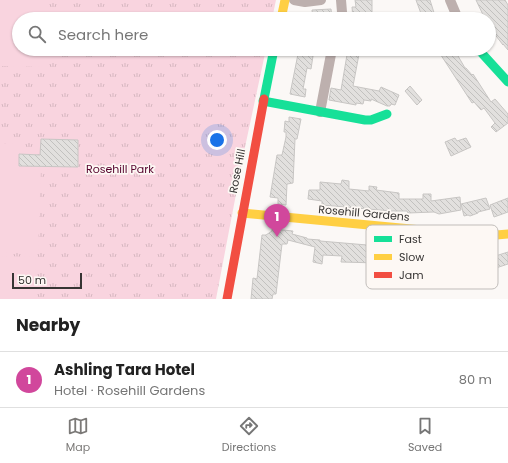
<!DOCTYPE html>
<html lang="en">
<head>
<meta charset="utf-8">
<style>
  :root { --surface:#fff; --page:#f6f6f6; --text:#222; --muted:#767676; --line:#e0e0e0; --accent:#7b7977 }
  body { margin:0; font-family:Poppins,sans-serif; background:var(--page); color:var(--text) }
  .scale { position:absolute; left:12px; bottom:10px; width:70px; box-sizing:border-box; padding-left:4px; border:2px solid #363433; border-top:0; font-size:11px; line-height:14px; white-space:nowrap; color:#363433; -webkit-text-stroke:3px #fdf8f4; paint-order:stroke }
  .you { position:absolute; left:217px; top:140px; width:14px; height:14px; margin:-10px; border:3px solid #fff; border-radius:50%; background:#1a73e8; box-shadow:0 0 0 6px #1a73e833 }
  .badge { display:grid; place-items:center; width:26px; height:26px; border-radius:50%; background:var(--accent); color:#fff; font-size:13px; font-weight:700 }
  .pin { position:absolute; translate:-50% -33px; filter:drop-shadow(0 1px 2px #0008) }
  .pin::after { content:''; position:absolute; top:21px; width:14px; height:12px; background:inherit; clip-path:polygon(0 0,100% 0,50% 100%) }
  .list { margin:0; padding:0; list-style:none }
  h2 { display:flex; justify-content:space-between; align-items:center; height:52px; margin:0; padding:0 16px; font-size:17px }
  h2 small { font-size:13px; font-weight:400; color:var(--muted) }
  .list li { display:grid; grid-template-columns:26px 1fr auto; gap:12px; align-items:center; box-sizing:border-box; height:56px; padding:0 16px; border-top:1px solid var(--line) }
  .list b { display:block; font-size:15px; white-space:nowrap }
  .list p { margin:0; font-size:13px; white-space:nowrap; color:var(--muted) }
  .list em { font-size:13px; font-style:normal; color:var(--muted) }
  .icon { flex:none; width:22px; height:22px; fill:none; stroke:currentColor; stroke-width:2; stroke-linecap:round; stroke-linejoin:round }
  .map { position:relative; flex:none; width:508px; height:299px; overflow:hidden }
  .search { position:absolute; background:var(--surface); box-shadow:0 1px 3px #0004; left:12px; right:12px; top:12px; height:44px; display:flex; align-items:center; gap:10px; box-sizing:border-box; padding:0 14px; border-radius:22px; color:var(--muted); font-size:15px }
  .sheet { height:108px; background:var(--surface) }
  nav { display:flex; justify-content:space-around; align-items:center; box-sizing:border-box; height:56px; border-top:1px solid var(--line); background:var(--surface); font-size:11px; color:var(--muted) }
  nav a { display:grid; justify-items:center; gap:2px }
  nav .on { color:var(--accent) }
  .map>svg:first-child { display:block }
  .park { fill:url(#park-tufts) }
  .garden { fill:#f9d4df }
  .building { fill:url(#building-back-hatch); stroke:#c8c6c4 }
  .lines { fill:none; stroke-linecap:round; stroke-linejoin:round }
  .street { stroke:#bdb0ae; stroke-width:10 }
  .fast { stroke:#16e098; stroke-width:9 }
  .slow { stroke:#ffcf43; stroke-width:9 }
  .jam { stroke:#f24e42; stroke-width:9 }
  .labels { text-anchor:middle; dominant-baseline:central; stroke-width:3.5; stroke-linejoin:round; paint-order:stroke }
  .park-label { font-size:11px; fill:#56032e; stroke:#fdf8f4 }
  .street-label { font-size:11px; fill:#363433; stroke:#fdf8f4 }
  .key { fill:#fdf8f4; stroke:#c1bdba; stroke-width:1 }
  .key-label { font-size:11px; fill:#363433 }
</style>
</head>
<body>
<div class="map">
<svg width="508" height="299" viewBox="0 0 508 299">
  <defs>
    <pattern id="park-tufts" width="24" height="20" patternUnits="userSpaceOnUse"><rect width="24" height="20" fill="#f9d4df"/><path d="M3 7l-1-3M5 7V3M7 7l1-3M15 17l-1-3M17 17v-4M19 17l1-3" fill="none" stroke="#d6b7c0"/></pattern>
    <pattern id="building-back-hatch" width="6" height="6" patternUnits="userSpaceOnUse"><rect width="6" height="6" fill="#e2e0de"/><path d="M-1 5l2 2M0 0l6 6M5-1l2 2" fill="none" stroke="#c2c1bf"/></pattern>
  </defs>
  <rect width="100%" height="100%" fill="#fbf8f6"/>
  <polygon class="park" points="0,0 276,0 272,19 19,19 19,49 266,49 245,147 216,299 0,299"/>
  <g class="garden">
    <polygon points="0,0 49,0 48,19 19,19 19,49 47,49 47,67 0,66"/>
    <polygon points="0,143 19,144 19,166 41,167 38,254 0,252"/>
    <polygon points="0,256 36,257 34,299 0,299"/>
  </g>
  <g class="building">
    <polygon points="355,0 372,0 372,17 368,17 368,19 353,19 352,7 356,7"/>
    <polygon points="416,0 430,0 436,19 423,19"/>
    <polygon points="476,0 505,0 508,5 508,50 503,44 503,45 490,28 489,26 489,19 485,19"/>
    <polygon points="331,9 332,19 313,19 312,10"/>
    <polygon points="299,49 311,49 310,55 313,56 311,69 307,68 303,89 306,89 305,97 290,94"/>
    <polygon points="348,49 360,49 353,86 379,91 381,87 399,95 395,105 391,104 390,106 387,106 371,99 371,101 364,100 363,104 356,103 356,105 329,100 331,88 341,90"/>
    <polygon points="437,49 454,49 465,68 466,68 472,75 473,74 491,102 495,99 508,114 508,123 496,132 491,127 495,123 484,108 481,110 474,102 472,103"/>
    <polygon points="410,86 422,100 417,105 405,91"/>
    <polygon points="289,117 301,119 297,139 295,139 293,183 287,184 286,205 278,204 278,198 270,197 277,155 282,155 286,137 286,132 284,132 285,121 289,122"/>
    <polygon points="455,138 457,141 466,138 471,147 451,156 445,142"/>
    <polygon points="41,139 78,140 78,167 19,166 19,154 40,155"/>
    <polygon points="342,180 349,181 349,189 369,191 369,186 377,187 376,190 399,193 399,199 423,199 423,194 431,194 431,201 460,197 461,210 439,214 434,212 408,213 407,211 391,211 322,205 322,201 308,199 309,190 320,190 320,182 341,184"/>
    <polygon points="486,198 490,209 478,212 478,213 470,216 468,215 464,216 461,204"/>
    <polygon points="508,198 508,212 494,217 490,205"/>
    <polygon points="272,229 293,231 292,234 307,238 307,239 320,240 320,241 379,246 379,248 433,251 462,251 463,256 488,252 489,258 508,252 508,264 496,268 496,267 492,268 492,266 478,269 478,271 469,272 468,268 450,268 450,263 435,263 435,268 422,268 423,262 405,260 405,269 378,268 378,263 341,262 342,256 323,255 322,264 313,262 315,247 288,240 287,244 282,244 276,294 273,294 272,299 251,299 253,278 257,279 262,235 266,235 272,231"/>
  </g>
  <g class="lines">
    <g class="street">
      <polyline points="294,0 305,2 321,0"/>
      <polyline points="341,0 342,12"/>
      <polyline points="450,0 458,19"/>
      <polyline points="320,112 332,49"/>
    </g>
    <g class="fast">
      <polyline points="478,49 508,82"/>
      <polyline points="264,99 274,49"/>
      <polyline points="263,101 365,120 371,120 387,114"/>
    </g>
    <g class="slow">
      <polyline points="281,19 285,0"/>
      <polyline points="242,213 485,236 508,234"/>
    </g>
    <polyline class="jam" points="227,299 264,99"/>
  </g>
  <g class="labels">
    <g class="park-label">
      <text x="120" y="169">Rosehill Park</text>
    </g>
    <g class="street-label">
      <text transform="translate(237 171) rotate(-79)">Rose Hill</text>
      <text transform="translate(364 213) rotate(5)">Rosehill Gardens</text>
    </g>
  </g>
  <rect x="366" y="225" width="132" height="64" rx="6" class="key"/>
  <rect x="374" y="236" width="18" height="6" fill="#16e098"/>
  <rect x="374" y="254" width="18" height="6" fill="#ffcf43"/>
  <rect x="374" y="272" width="18" height="6" fill="#f24e42"/>
  <g class="key-label">
    <text x="399" y="243">Fast</text>
    <text x="399" y="261">Slow</text>
    <text x="399" y="279">Jam</text>
  </g>
</svg>
<div class="scale">50 m</div>
<div class="you"></div>
<div class="pin badge" style="left:277px;top:237px;background:#d1479c">1</div>
<div class="search"><svg class="icon" aria-label="search" viewBox="0 0 24 24"><circle cx="10" cy="10" r="6"/><path d="M15 15l6 6"/></svg>Search here</div>
</div>
<section class="sheet">
<h2>Nearby<small></small></h2>
<ul class="list">
<li><span class="badge" style="background:#d1479c">1</span><div><b>Ashling Tara Hotel</b><p>Hotel · Rosehill Gardens</p></div><em>80 m</em></li>
</ul>
</section>
<nav>
<a class="on"><svg class="icon" aria-label="map" viewBox="0 0 24 24"><path d="M3 6l6-2 6 2 6-2v14l-6 2-6-2-6 2zM9 4v14M15 6v14"/></svg>Map</a>
<a><svg class="icon" aria-label="directions" viewBox="0 0 24 24"><path d="M12 3l9 9-9 9-9-9zM9 14v-3h6M13 9l2 2-2 2"/></svg>Directions</a>
<a><svg class="icon" aria-label="saved" viewBox="0 0 24 24"><path d="M7 4h10v16l-5-4-5 4z"/></svg>Saved</a>
</nav>
</body>
</html>
